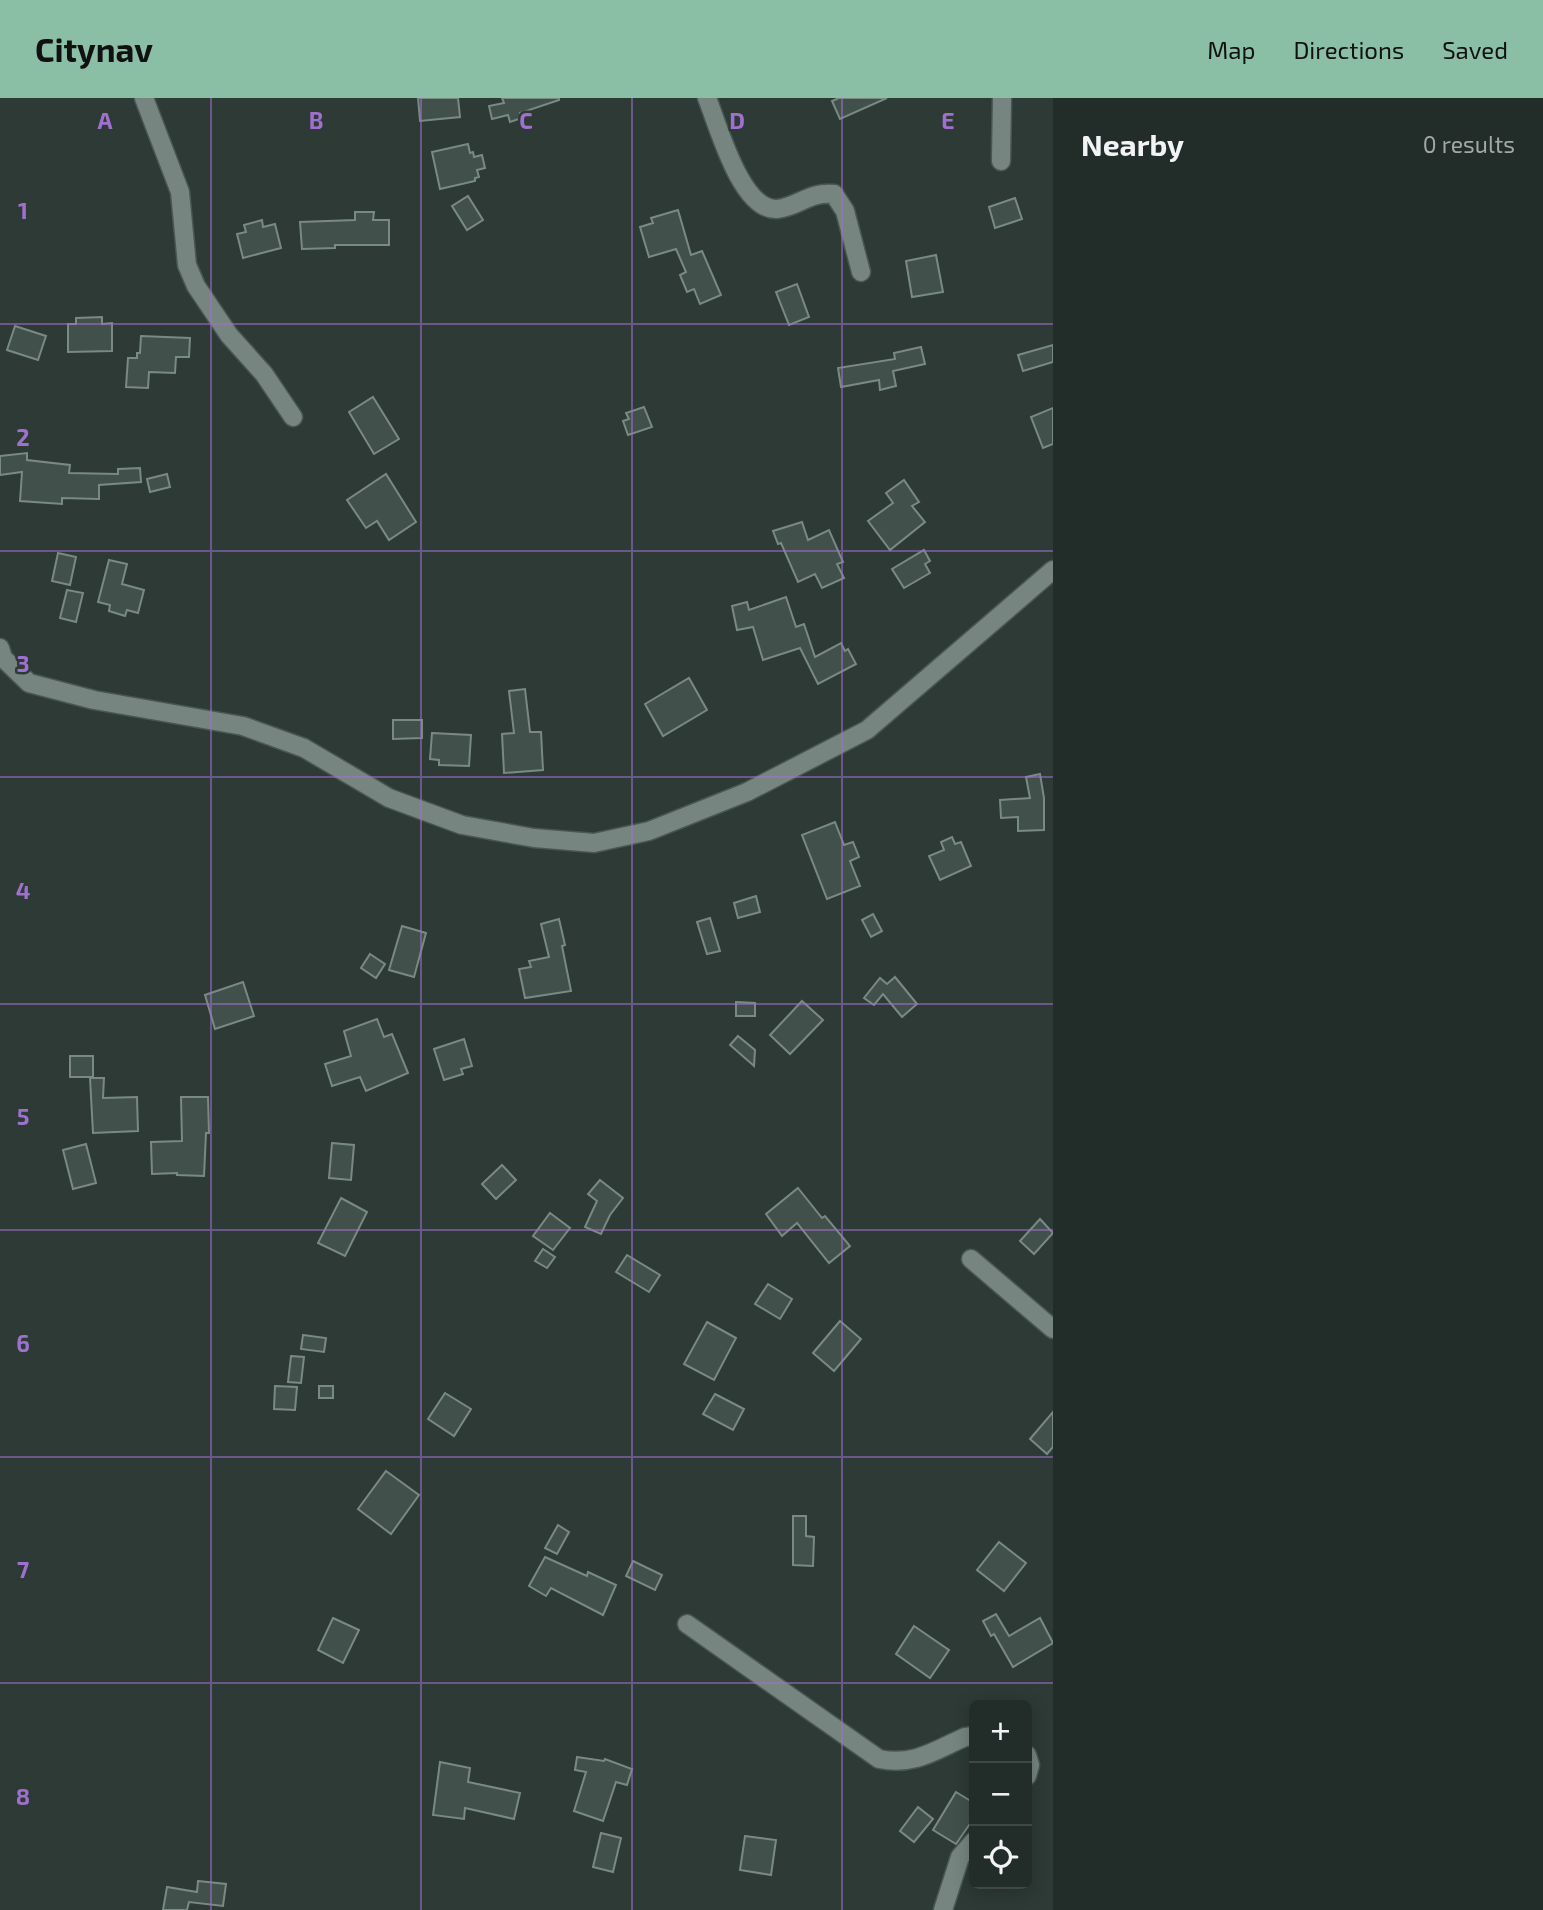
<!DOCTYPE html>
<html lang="en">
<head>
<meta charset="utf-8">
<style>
  :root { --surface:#222c28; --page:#2e3834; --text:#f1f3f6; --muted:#a2a7a8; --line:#3f4845; --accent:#8abfa5 }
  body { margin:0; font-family:"Exo 2",sans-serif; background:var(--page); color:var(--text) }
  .controls { position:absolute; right:21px; bottom:21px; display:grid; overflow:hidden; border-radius:10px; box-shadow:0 4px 18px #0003 }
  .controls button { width:63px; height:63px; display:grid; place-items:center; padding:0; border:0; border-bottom:2px solid var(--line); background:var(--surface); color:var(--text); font:35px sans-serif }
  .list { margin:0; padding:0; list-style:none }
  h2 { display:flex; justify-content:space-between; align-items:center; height:91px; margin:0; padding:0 28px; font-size:30px }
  h2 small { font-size:23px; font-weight:400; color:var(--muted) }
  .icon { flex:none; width:38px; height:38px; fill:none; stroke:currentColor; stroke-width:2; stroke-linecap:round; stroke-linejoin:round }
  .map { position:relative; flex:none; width:1053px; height:1812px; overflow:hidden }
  header { display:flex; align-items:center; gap:42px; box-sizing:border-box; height:98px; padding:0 35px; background:var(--accent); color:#111 }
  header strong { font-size:33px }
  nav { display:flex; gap:38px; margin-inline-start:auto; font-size:24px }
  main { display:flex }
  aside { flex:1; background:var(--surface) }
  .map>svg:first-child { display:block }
  .building { fill:#42504b; stroke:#798983; stroke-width:2 }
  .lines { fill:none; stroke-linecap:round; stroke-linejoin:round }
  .minor-casing { stroke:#4a5653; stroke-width:21 }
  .minor { stroke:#768580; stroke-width:18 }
  .grid { fill:none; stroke:#a070ce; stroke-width:2; stroke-opacity:0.55 }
  .grid-label { font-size:23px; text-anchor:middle; font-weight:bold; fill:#a070ce; stroke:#2d3a36; stroke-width:5; stroke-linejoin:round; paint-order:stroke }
</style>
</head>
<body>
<header>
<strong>Citynav</strong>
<nav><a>Map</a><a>Directions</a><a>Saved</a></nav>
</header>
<main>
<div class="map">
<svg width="1053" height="1812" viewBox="0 0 1053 1812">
  <rect width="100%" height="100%" fill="#2d3a36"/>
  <g class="building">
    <polygon points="418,0 458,0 460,19 420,23"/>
    <polygon points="502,0 559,0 559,2 520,15 522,20 510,24 508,17 492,21 489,8 504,5"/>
    <polygon points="839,0 887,0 840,21 832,3"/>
    <polygon points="468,46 470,55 473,54 474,59 482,57 485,70 477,72 479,79 475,80 475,83 440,91 432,54"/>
    <polygon points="468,98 483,122 467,132 452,108"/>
    <polygon points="1015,100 1022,121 995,130 989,109"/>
    <polygon points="678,112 691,157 702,153 721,197 700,206 694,191 687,194 680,177 686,174 676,151 649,159 640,129 653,125 651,120"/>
    <polygon points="355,114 374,114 373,122 389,122 389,147 335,147 335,150 302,151 300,124 355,122"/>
    <polygon points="262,122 263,129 275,126 281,150 243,160 237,136 246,134 244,127"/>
    <polygon points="936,157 943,194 912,199 906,163"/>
    <polygon points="797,186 809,219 789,227 776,194"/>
    <polygon points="102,219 102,226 112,225 112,253 68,254 68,226 76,226 76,220"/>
    <polygon points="15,228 46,238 38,262 7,252"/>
    <polygon points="141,238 190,240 189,259 176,259 175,275 149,274 148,290 126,289 128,260 137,260 137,255 140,255"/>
    <polygon points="1053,247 1053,264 1023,273 1018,257"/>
    <polygon points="921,249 925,266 893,273 896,288 880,292 879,282 841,289 838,270 895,261 894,255"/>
    <polygon points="373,299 399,341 374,356 349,314"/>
    <polygon points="644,309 652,329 628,337 623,323 629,321 626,315"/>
    <polygon points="1053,310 1053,346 1043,350 1031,319"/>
    <polygon points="27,355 27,362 70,367 69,375 118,376 118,371 140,370 141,384 99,387 99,401 62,400 62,406 20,403 22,374 0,377 0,358"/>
    <polygon points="167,376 170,389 150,394 147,381"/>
    <polygon points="386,376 416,424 389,442 377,423 366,430 347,402"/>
    <polygon points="904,382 919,404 912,408 925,424 890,452 868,423 893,405 886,395"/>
    <polygon points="802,424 808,442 829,432 843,464 837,466 844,480 822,490 815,476 798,484 781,445 778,446 773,433"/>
    <polygon points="924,452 930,463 925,466 930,475 904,490 892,471"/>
    <polygon points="58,455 76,459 70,487 52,483"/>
    <polygon points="109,462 127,466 122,486 144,492 138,515 127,512 125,518 109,513 110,507 98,504"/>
    <polygon points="67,492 83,495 76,524 60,520"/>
    <polygon points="786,499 796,529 804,526 815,559 841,545 845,553 848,551 856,566 818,586 800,550 763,562 753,529 737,532 732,508 747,504 749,512"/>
    <polygon points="689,580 707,612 663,638 645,606"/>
    <polygon points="525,591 530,634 541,634 543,672 504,675 502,636 514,635 509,593"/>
    <polygon points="393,622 422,622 422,640 393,641"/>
    <polygon points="432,635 471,637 469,668 439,667 439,662 430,661"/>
    <polygon points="1040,676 1044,700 1044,732 1018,733 1018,719 1001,720 1000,702 1030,700 1026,679"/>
    <polygon points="835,724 844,747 853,744 859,759 850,763 860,788 827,801 802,737"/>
    <polygon points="952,739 955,746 961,744 971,768 940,782 929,758 944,752 941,744"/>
    <polygon points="756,798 760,814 738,820 734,805"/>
    <polygon points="873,816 882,833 871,839 862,822"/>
    <polygon points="710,820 720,853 707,856 697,824"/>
    <polygon points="559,821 565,847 562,848 571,893 525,900 519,871 531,869 529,863 549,859 541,826"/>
    <polygon points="402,828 426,835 414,879 389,872"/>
    <polygon points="370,856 385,866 376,880 361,870"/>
    <polygon points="895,879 917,906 902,919 883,896 874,907 864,900 880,880 887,886"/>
    <polygon points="243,884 254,918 215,931 205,897"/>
    <polygon points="802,903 823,922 790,956 770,937"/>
    <polygon points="736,904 755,905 755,918 736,918"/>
    <polygon points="377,921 384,939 392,936 408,975 366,993 360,979 332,988 325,966 351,958 344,933"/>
    <polygon points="738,938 755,952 754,968 730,947"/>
    <polygon points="464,941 472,968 461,971 463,976 444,982 434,951"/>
    <rect x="70" y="958" width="23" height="21"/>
    <polygon points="90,980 104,980 103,1000 137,999 138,1033 93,1035"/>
    <polygon points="181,999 208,999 209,1035 206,1035 204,1078 177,1077 177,1075 152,1076 151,1044 182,1043"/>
    <polygon points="332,1045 354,1047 351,1082 329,1080"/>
    <polygon points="86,1046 96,1085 73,1091 63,1052"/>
    <polygon points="502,1067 516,1082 496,1101 482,1086"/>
    <polygon points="600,1082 623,1100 610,1117 601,1136 585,1129 597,1103 588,1096"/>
    <polygon points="798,1090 822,1120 825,1118 850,1148 829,1165 797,1125 782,1138 766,1116"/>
    <polygon points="341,1100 367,1114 345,1158 318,1145"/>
    <polygon points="550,1115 570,1130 553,1152 533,1138"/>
    <polygon points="1040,1121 1053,1135 1034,1156 1020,1143"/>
    <polygon points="543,1151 555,1159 547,1170 535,1163"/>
    <polygon points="627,1157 660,1177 649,1194 616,1174"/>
    <polygon points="768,1186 792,1201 780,1221 755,1206"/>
    <polygon points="840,1223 861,1241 834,1273 813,1255"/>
    <polygon points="707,1224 736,1240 714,1282 684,1266"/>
    <polygon points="303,1237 326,1240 324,1254 301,1251"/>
    <polygon points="291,1258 304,1259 301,1285 288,1284"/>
    <polygon points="275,1288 297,1289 295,1312 274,1311"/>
    <rect x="319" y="1288" width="14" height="12"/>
    <polygon points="445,1295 471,1311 454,1338 428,1321"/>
    <polygon points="715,1296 744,1311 733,1332 703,1316"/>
    <polygon points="1053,1314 1053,1349 1047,1356 1030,1341"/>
    <polygon points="386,1373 419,1397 391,1436 358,1411"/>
    <polygon points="793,1418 806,1418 806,1438 814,1439 813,1468 793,1467"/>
    <polygon points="558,1427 569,1434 557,1456 545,1450"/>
    <polygon points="999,1444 1026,1465 1004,1493 977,1472"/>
    <polygon points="545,1459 587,1478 588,1474 616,1487 603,1517 551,1490 546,1498 529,1488"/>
    <polygon points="633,1463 662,1477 655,1492 626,1478"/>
    <polygon points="996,1516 1009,1538 1040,1520 1053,1545 1013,1569 994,1536 991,1538 983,1523"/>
    <polygon points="333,1520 359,1532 343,1565 318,1552"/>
    <polygon points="914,1528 949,1552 930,1580 896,1556"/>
    <polygon points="577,1659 604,1663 605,1661 632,1671 627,1687 616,1684 603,1723 574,1713 586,1674 575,1672"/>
    <polygon points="440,1664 470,1670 468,1684 520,1695 514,1721 465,1710 464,1721 433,1717"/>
    <polygon points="956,1694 974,1705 974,1720 956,1746 933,1732"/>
    <polygon points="918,1709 933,1721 914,1744 900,1733"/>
    <polygon points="601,1735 621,1740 613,1774 593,1769"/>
    <polygon points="745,1738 776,1742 771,1777 740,1772"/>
    <polygon points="198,1783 226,1786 223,1808 189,1804 187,1812 163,1812 167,1789 197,1794"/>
  </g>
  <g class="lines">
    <defs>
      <g id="minor">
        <polyline points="144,0 180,94 187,167 196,188 229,237 264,276 293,319"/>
        <path d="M707 0C718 27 741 113 777 111 798 109 810 93 834 96L845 113 861 174"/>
        <polyline points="1001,63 1002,0"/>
        <polyline points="0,550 3,560 29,585 94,602 243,628 304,650 389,700 462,727 534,740 594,745 649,733 747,694 867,632 1053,472"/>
        <polyline points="971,1161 1053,1231"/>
        <path d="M687 1526 879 1661C914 1668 934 1653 965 1639L974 1638"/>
        <polyline points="1027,1657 1030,1667 1027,1678"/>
        <polyline points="943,1812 960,1759 974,1743"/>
      </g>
    </defs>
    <use href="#minor" class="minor-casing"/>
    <use href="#minor" class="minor"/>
  </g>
  <path class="grid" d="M211 0V1812M421 0V1812M632 0V1812M842 0V1812M0 226H1053M0 453H1053M0 679H1053M0 906H1053M0 1132H1053M0 1359H1053M0 1585H1053"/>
  <g class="grid-label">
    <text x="105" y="31">A</text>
    <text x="316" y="31">B</text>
    <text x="526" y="31">C</text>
    <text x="737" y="31">D</text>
    <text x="948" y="31">E</text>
    <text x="23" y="121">1</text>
    <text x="23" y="348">2</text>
    <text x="23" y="574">3</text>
    <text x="23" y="801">4</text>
    <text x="23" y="1027">5</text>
    <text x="23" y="1254">6</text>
    <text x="23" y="1480">7</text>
    <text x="23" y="1707">8</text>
  </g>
</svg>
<div class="controls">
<button>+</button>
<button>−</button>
<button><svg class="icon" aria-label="locate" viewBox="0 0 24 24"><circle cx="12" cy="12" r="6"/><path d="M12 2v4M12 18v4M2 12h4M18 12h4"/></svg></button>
</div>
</div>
<aside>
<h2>Nearby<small>0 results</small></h2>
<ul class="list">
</ul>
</aside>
</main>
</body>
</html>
